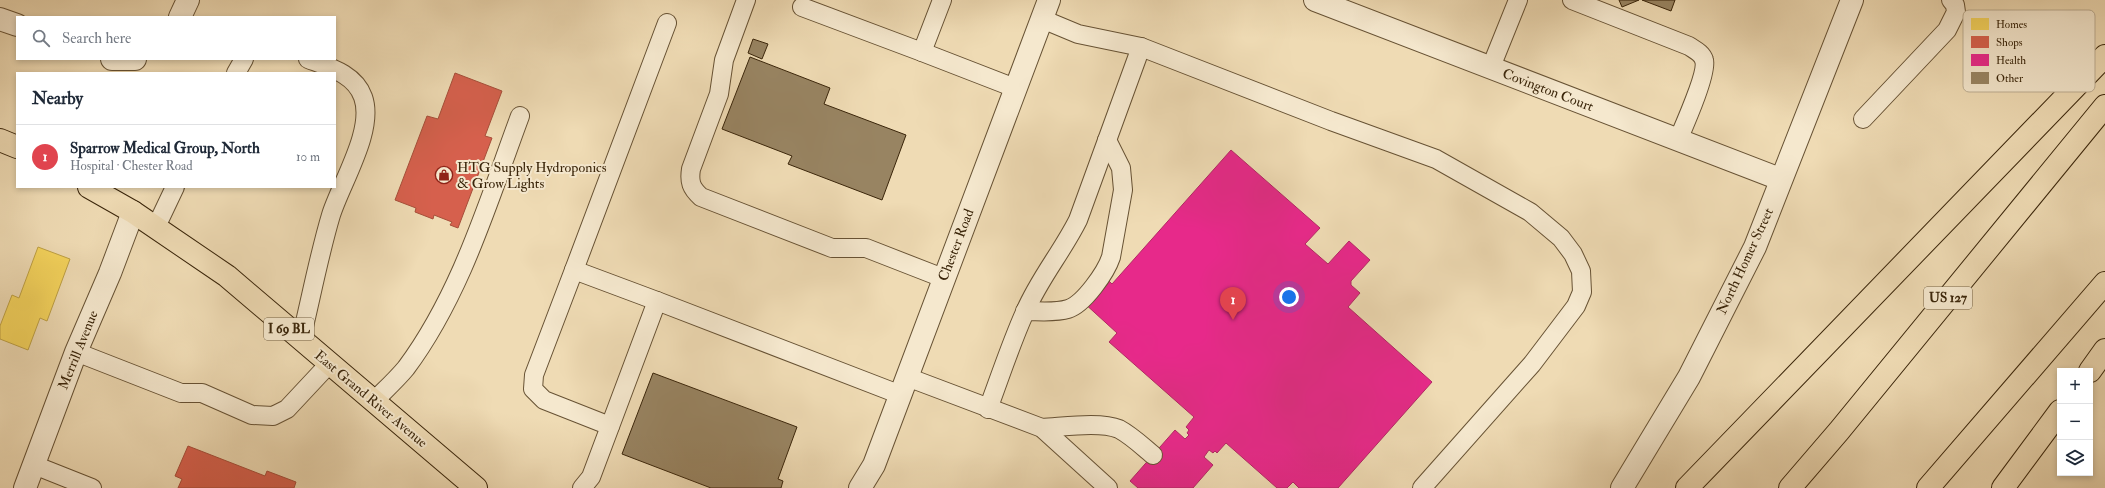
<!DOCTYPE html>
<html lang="en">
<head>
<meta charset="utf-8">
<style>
  :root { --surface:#fff; --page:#f2f2f3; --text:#1f2937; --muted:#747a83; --line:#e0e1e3; --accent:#8f2418 }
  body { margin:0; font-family:"IM FELL Double Pica",serif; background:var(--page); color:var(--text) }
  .controls { position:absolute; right:12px; bottom:12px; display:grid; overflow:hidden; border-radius:0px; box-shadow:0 2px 6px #0003 }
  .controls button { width:36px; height:36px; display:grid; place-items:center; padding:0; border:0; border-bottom:1px solid var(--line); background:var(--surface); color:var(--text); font:20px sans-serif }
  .you { position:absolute; left:1289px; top:297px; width:14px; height:14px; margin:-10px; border:3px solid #fff; border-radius:50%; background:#1a73e8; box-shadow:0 0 0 6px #1a73e833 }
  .badge { display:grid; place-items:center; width:26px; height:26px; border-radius:50%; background:var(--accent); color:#fff; font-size:13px; font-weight:700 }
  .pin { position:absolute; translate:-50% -33px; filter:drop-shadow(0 1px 2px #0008) }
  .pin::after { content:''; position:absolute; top:21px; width:14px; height:12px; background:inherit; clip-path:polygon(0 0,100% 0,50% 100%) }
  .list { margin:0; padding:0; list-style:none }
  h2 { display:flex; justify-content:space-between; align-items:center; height:52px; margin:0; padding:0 16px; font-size:17px }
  h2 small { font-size:13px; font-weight:400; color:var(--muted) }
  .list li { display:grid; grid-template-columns:26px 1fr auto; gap:12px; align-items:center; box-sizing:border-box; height:64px; padding:0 16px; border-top:1px solid var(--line) }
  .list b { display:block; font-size:15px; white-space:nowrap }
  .list p { margin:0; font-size:13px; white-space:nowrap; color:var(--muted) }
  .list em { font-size:13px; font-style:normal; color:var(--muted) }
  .icon { flex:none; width:22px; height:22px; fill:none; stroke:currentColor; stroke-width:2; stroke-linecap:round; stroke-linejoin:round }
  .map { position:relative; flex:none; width:2105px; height:488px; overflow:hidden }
  .search { position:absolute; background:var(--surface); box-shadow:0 2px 6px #0003; left:16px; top:16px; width:320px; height:44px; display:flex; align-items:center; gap:10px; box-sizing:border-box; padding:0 14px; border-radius:0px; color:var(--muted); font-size:15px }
  .panel { position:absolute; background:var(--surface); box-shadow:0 2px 6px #0003; left:16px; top:72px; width:320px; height:116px; border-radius:0px }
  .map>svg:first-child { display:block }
  .homes { fill:#f6d55c; stroke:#bea043 }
  .shops { fill:#d6604d; stroke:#a74e39 }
  .health { fill:#e7298a; stroke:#b32864 }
  .building { fill:#988462; stroke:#3a250a }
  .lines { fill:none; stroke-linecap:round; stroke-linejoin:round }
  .lane-casing { stroke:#675234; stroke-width:20 }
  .street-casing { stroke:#675234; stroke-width:24 }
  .primary-casing { stroke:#3a250a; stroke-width:24 }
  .highway-casing { stroke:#3a250a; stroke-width:24 }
  .lane { stroke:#f5e8ce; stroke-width:18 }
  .street { stroke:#f5e8ce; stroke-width:22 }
  .primary { stroke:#efdbb4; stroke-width:22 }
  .highway { stroke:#efdbb4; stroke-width:22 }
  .labels { text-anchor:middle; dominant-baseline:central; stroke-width:4; stroke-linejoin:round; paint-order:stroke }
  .shield { fill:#f5e8ce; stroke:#726045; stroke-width:1 }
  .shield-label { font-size:13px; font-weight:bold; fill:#3a250a }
  .street-label { font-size:14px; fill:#3a250a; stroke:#f5e8ce }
  .poi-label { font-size:14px; fill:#3a250a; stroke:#f5e8ce; text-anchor:start }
  .key { fill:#f5e8ce; stroke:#bdae93; stroke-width:1 }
  .key-label { font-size:11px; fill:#3a250a }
</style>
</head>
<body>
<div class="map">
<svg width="2105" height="488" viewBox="0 0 2105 488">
  <rect width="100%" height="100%" fill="#efdbb4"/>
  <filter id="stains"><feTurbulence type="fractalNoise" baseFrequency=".005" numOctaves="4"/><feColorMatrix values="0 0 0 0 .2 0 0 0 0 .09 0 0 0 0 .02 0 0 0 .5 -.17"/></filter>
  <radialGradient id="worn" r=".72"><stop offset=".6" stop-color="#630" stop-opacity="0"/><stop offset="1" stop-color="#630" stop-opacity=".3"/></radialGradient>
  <polygon class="homes" points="38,247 70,259 47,321 40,318 28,350 0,339 0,326 12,295 19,298"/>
  <g class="shops">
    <polygon points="455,73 502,91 485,136 492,138 458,228 450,225 452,222 434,215 433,219 415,212 416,208 395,200 427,116 438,119"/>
    <polygon points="188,446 265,476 267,471 296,482 294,488 178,488 182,479 175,476"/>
  </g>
  <polygon class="health" points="1231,150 1320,228 1305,244 1328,264 1349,241 1370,260 1351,281 1351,285 1360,293 1348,307 1432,382 1338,488 1299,488 1293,482 1287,488 1277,488 1226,443 1217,453 1215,451 1213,453 1209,450 1204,457 1213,465 1193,488 1138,488 1130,481 1175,430 1185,439 1189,435 1187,433 1189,430 1186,427 1194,417 1109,342 1117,333 1083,302 1105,277 1112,284"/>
  <g class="building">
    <polygon points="1619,0 1639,0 1622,7"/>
    <polygon points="1642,0 1675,0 1671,11"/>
    <polygon points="753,39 768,44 762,59 748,53"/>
    <polygon points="750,57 830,88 824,104 906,135 882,200 788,164 792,156 722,129"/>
    <polygon points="653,373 797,427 778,479 783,481 781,488 711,488 622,454"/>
  </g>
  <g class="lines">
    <defs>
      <g id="lane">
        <path d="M746 0 724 60 719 94 691 169C689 182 691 188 701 197L832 248H866L943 278"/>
        <path d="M1572 0 1689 46C1695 50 1702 53 1704 60 1708 72 1684 126 1678 140"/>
        <polyline points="802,7 922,52 942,0"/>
        <polyline points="1042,19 1078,34 1141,47 1331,121 1436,159 1530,212 1561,238 1573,254 1581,271 1582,292 1576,306 1532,364 1422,488"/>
        <polyline points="922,52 1015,88"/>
        <polyline points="1491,67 1518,0"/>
        <polyline points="236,73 244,59"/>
        <polyline points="1863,119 1947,30 1956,12 1955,5 1951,0"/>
        <polyline points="156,227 175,187"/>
        <polyline points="574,270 667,23"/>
        <path d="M1025 311C1039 311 1055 313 1068 309 1084 304 1106 272 1111 257L1123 190 1121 168 1107 140"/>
        <path d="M301 339C311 298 319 255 331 215 341 183 375 130 363 97 355 74 329 67 308 59"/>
        <polyline points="76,352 181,393 202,393 252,415 273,416 287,409 330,363"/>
        <polyline points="907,377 1042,428 1108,488"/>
        <path d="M374 401C385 390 397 379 406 368 461 294 488 202 520 116"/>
        <path d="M988 409C1000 377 1011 343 1025 312 1039 279 1062 252 1078 220L1141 47"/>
        <polyline points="610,426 544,400 533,389 534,375 574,270 657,301"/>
        <path d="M1042 428C1063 427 1100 421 1119 429 1132 436 1142 446 1153 455"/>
        <polyline points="34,465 92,488"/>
        <polyline points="582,488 591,477 657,301 901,395"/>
      </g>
      <g id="street">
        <polyline points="1315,0 1780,179"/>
        <polyline points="180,17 188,0"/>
        <polyline points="0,19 17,25"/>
        <polyline points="112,59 135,59"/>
        <polyline points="25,488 76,352 110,273 133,212"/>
        <polyline points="860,488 874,465 1049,0"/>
        <polyline points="1622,488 1689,377 1755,247 1852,0"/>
      </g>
      <g id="primary">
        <polyline points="0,140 17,147"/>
        <polyline points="89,187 133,212 227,276 476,488"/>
      </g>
      <g id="highway">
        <polyline points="2090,371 2105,350"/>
        <polyline points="1687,488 2105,56"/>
        <polyline points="1790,488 1839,431 2105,106"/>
        <polyline points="1928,488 2105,283"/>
        <polyline points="2003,488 2060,411"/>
      </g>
    </defs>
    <use href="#lane" class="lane-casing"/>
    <use href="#street" class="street-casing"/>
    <use href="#primary" class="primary-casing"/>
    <use href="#highway" class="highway-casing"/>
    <use href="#lane" class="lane"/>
    <use href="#street" class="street"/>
    <use href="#primary" class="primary"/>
    <use href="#highway" class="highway"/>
  </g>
  <defs>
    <symbol id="shop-ring" viewBox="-11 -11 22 22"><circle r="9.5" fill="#f5e8ce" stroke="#8f2418" stroke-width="1.5"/><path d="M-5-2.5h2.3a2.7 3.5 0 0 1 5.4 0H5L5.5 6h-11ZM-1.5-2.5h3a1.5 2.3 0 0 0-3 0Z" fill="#8f2418"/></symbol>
  </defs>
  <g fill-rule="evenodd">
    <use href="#shop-ring" x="434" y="165" width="20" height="20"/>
  </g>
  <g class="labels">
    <g class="shield">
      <rect x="1924" y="287" width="48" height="22" rx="3"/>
      <rect x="264" y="318" width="50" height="22" rx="3"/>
    </g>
    <g class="shield-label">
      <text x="1948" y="298">US 127</text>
      <text x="289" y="329">I 69 BL</text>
    </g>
    <g class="street-label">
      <text transform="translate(1548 90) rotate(21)">Covington Court</text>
      <text transform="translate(956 245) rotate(-69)">Chester Road</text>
      <text transform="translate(1745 261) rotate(-65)">North Homer Street</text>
      <text transform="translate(78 350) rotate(-68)">Merrill Avenue</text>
      <text transform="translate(371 399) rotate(40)">East Grand River Avenue</text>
    </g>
    <g class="poi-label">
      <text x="457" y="167">HTG Supply Hydroponics<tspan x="457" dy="16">&amp; Grow Lights</tspan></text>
    </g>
  </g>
  <rect x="1963" y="10" width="132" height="82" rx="6" class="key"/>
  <rect x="1971" y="18" width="18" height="12" fill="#f6d55c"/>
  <rect x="1971" y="36" width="18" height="12" fill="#d6604d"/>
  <rect x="1971" y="54" width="18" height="12" fill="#e7298a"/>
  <rect x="1971" y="72" width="18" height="12" fill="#988462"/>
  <g class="key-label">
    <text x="1996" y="28">Homes</text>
    <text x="1996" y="46">Shops</text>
    <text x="1996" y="64">Health</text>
    <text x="1996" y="82">Other</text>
  </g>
  <rect width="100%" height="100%" filter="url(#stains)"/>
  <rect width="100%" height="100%" fill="url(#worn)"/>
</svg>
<div class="controls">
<button>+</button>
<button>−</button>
<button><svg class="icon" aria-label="layers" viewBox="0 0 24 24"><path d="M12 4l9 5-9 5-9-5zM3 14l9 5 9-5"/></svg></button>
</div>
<div class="you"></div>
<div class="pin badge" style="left:1233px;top:320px;background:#e0444e">1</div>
<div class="search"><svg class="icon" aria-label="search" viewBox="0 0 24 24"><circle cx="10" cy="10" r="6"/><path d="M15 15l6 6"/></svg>Search here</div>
<section class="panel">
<h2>Nearby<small></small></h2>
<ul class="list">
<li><span class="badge" style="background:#e0444e">1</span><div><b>Sparrow Medical Group, North</b><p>Hospital · Chester Road</p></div><em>10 m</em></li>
</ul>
</section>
</div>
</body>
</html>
